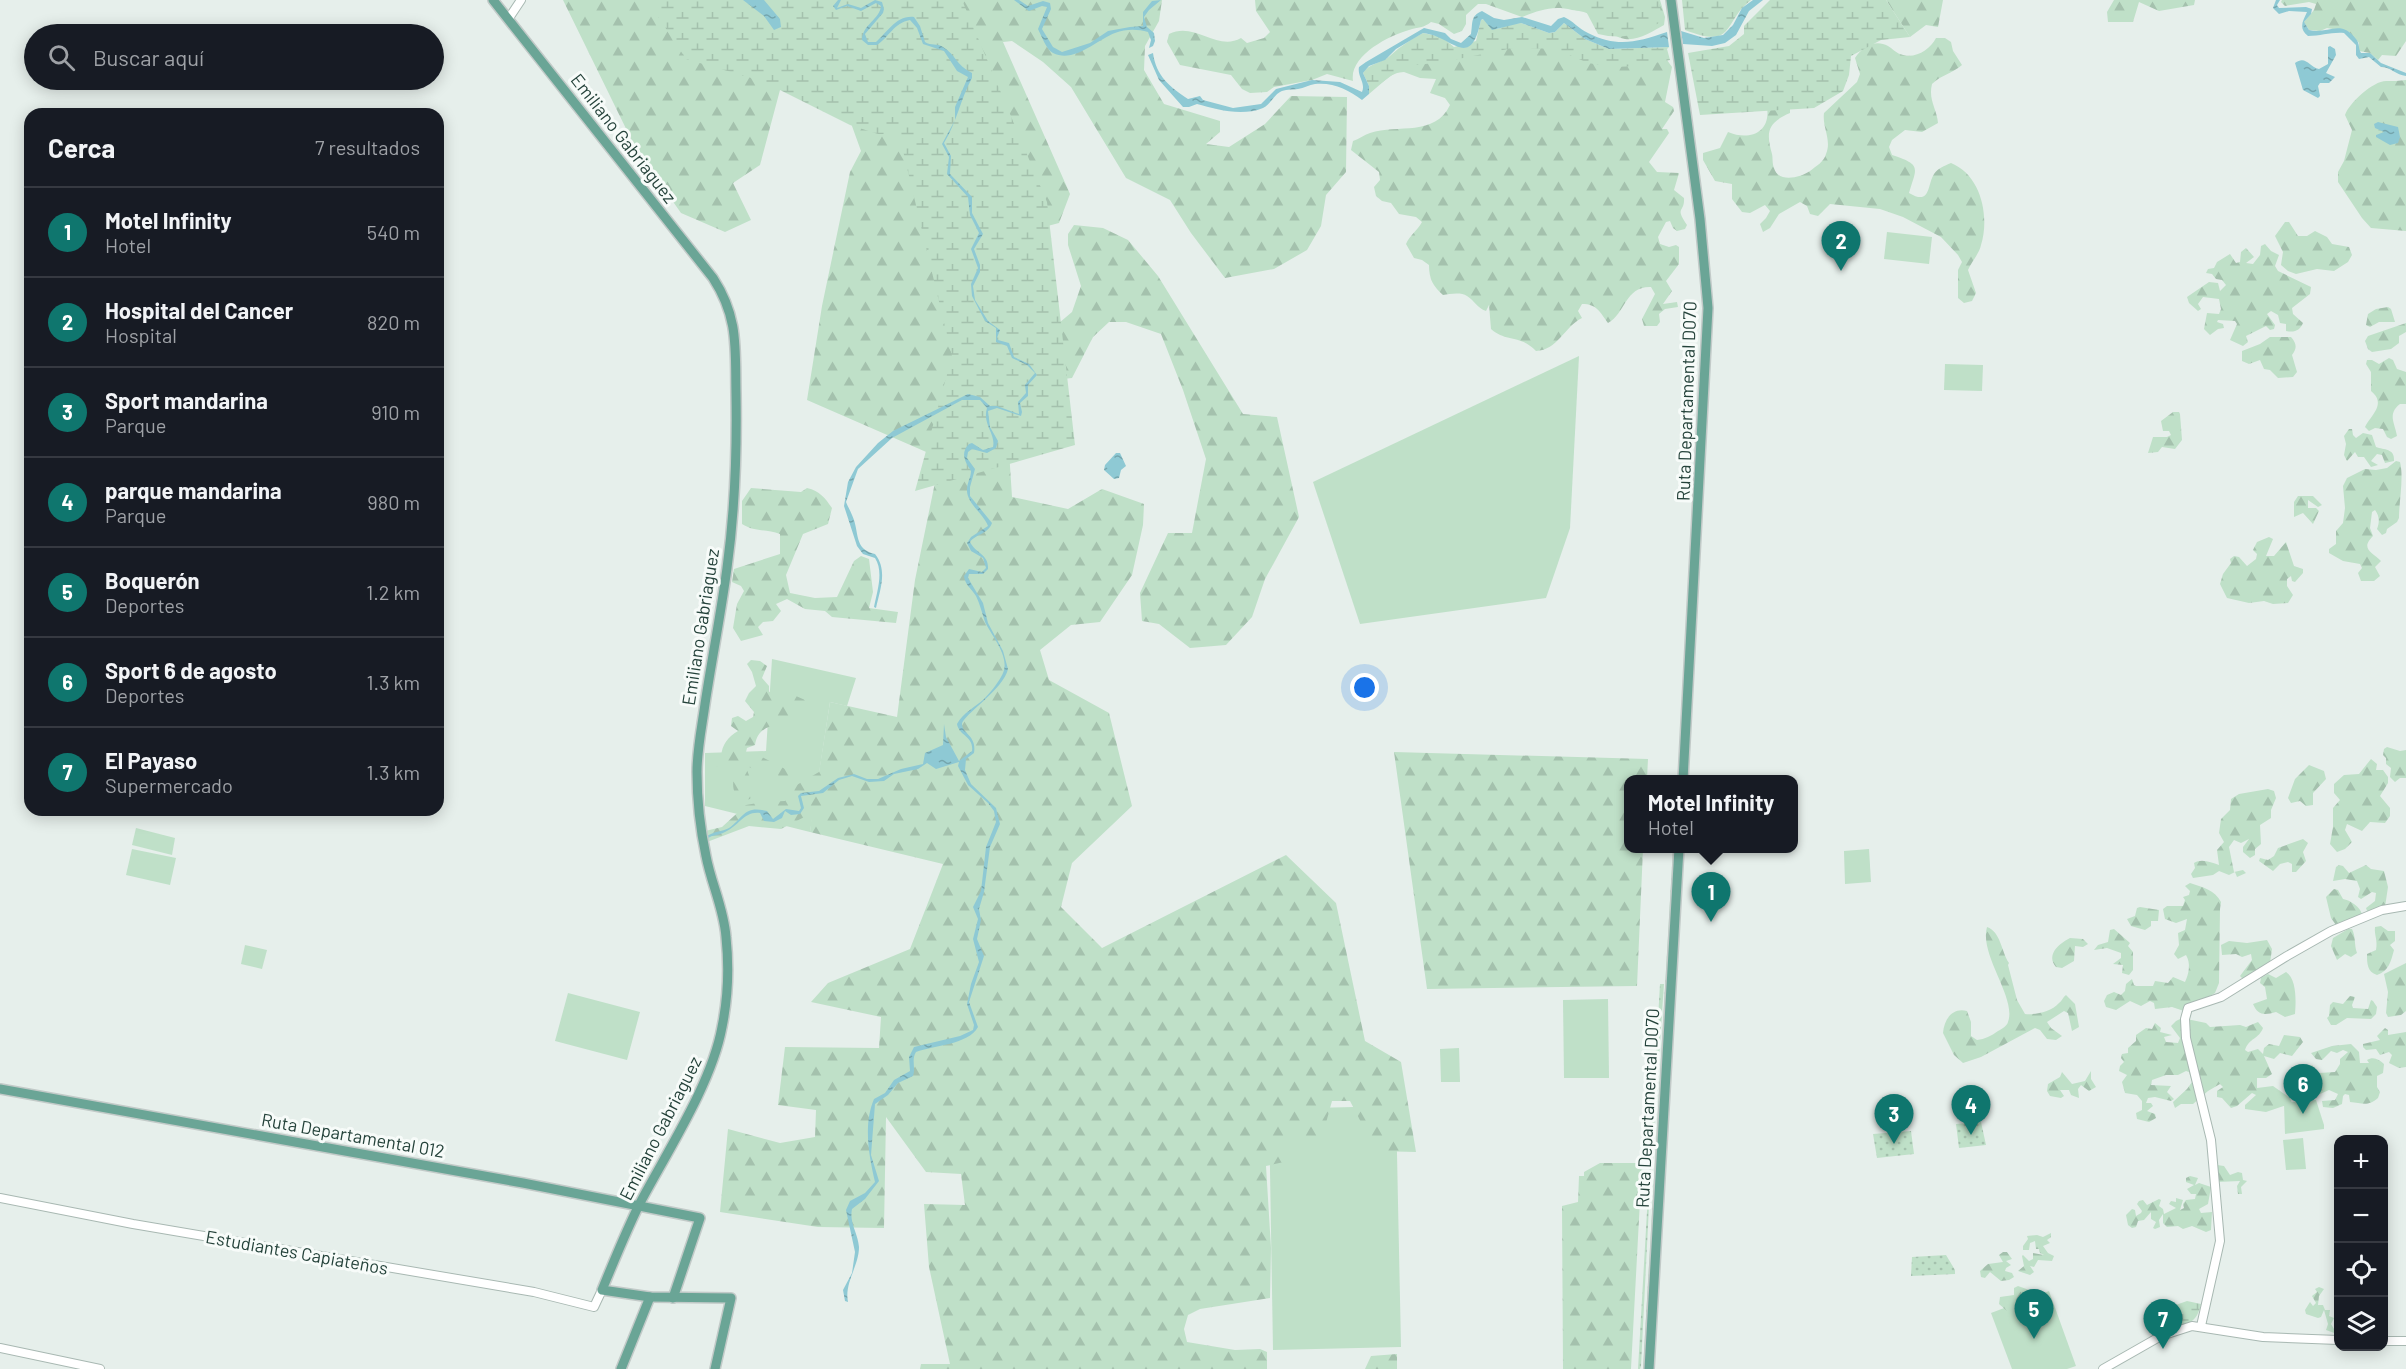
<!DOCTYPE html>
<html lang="es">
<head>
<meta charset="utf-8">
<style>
  :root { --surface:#171b24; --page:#20242c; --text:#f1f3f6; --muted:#9ea1a6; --line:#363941; --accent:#0f766e }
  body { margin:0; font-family:Barlow,sans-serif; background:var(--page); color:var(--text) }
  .controls { position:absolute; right:18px; bottom:18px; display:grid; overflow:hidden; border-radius:12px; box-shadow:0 3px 15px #0003 }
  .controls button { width:54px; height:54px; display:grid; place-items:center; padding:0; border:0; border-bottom:2px solid var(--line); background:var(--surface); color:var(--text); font:30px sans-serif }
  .you { position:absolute; left:1365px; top:688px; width:21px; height:21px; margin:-15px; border:4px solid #fff; border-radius:50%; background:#1a73e8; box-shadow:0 0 0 9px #1a73e833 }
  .badge { display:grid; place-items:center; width:39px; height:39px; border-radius:50%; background:var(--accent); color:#fff; font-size:20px; font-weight:700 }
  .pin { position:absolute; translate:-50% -50px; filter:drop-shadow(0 2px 3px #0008) }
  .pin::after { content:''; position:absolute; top:32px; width:21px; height:18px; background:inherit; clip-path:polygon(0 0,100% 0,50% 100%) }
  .popup { position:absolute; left:1624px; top:775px; width:174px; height:78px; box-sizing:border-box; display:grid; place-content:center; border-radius:12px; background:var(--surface); filter:drop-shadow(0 2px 4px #0005); font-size:20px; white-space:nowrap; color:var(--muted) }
  .popup b { font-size:22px; color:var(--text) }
  .popup::after { content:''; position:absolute; left:50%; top:100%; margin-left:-12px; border:12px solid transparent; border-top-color:var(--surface) }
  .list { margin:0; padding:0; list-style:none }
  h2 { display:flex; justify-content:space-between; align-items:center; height:78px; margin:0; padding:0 24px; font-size:26px }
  h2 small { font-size:20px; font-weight:400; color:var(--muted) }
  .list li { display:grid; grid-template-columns:39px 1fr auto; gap:18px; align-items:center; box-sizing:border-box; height:90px; padding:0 24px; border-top:2px solid var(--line) }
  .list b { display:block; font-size:22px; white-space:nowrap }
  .list p { margin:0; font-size:20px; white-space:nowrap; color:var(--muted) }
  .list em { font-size:20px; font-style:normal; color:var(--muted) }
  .icon { flex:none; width:33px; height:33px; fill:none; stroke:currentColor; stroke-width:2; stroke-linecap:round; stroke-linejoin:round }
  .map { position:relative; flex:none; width:2406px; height:1369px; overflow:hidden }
  .search { position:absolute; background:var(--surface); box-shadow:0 3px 15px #0003; left:24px; top:24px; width:420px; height:66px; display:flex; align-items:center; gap:15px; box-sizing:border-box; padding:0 21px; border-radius:33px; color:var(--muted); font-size:22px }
  .panel { position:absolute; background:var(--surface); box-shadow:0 3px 15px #0003; left:24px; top:108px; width:420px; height:708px; border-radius:18px }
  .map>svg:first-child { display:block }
  .green { fill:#bfe0c8 }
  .forest { fill:url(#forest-firs) }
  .wetland { fill:url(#wetland-marsh) }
  .park { fill:url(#park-dots) }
  .water { fill:url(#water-ripples) }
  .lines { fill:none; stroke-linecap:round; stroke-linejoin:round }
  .minor-casing { stroke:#a8b8b2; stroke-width:10 }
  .major-casing { stroke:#c2cac8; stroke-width:12 }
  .minor { stroke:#fff; stroke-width:8 }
  .major { stroke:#6aa596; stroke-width:9 }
  .labels { text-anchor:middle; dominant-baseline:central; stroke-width:6; stroke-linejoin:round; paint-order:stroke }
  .street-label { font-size:18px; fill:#24423a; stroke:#f7fbf9 }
</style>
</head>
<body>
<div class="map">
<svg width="2406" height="1369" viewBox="0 0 2406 1369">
  <defs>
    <pattern id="forest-firs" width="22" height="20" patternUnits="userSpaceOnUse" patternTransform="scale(1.5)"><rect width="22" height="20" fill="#bfe0c8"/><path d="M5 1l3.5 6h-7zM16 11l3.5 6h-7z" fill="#a4c1ad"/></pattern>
    <pattern id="wetland-marsh" width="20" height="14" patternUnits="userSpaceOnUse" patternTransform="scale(1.5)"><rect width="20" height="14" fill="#bfe0c8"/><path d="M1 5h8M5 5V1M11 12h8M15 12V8" fill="none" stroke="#a4c1ad"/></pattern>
    <pattern id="park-dots" width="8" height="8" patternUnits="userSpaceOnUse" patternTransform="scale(1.5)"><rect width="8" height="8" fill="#bfe0c8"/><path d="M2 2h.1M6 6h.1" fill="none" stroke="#a4c1ad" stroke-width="1.8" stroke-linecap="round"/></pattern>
    <pattern id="water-ripples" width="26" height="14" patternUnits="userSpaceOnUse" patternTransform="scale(1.5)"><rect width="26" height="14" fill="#8ec9d4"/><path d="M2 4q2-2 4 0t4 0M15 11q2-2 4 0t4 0" fill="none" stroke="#74a5ad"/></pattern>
  </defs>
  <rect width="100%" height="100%" fill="#e6efeb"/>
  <g class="green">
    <polygon points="1887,232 1932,237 1929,264 1884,259"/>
    <polygon points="1579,356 1570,528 1546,598 1360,624 1313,482"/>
    <polygon points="1945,364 1983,365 1982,391 1944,390"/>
    <polygon points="772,659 856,678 847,706 830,702 810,832 705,806 705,753 766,751"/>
    <polygon points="136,828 175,838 172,855 132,845"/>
    <polygon points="132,849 176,858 170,885 126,875"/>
    <polygon points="1869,849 1871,882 1845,884 1844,851"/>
    <polygon points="245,945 267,950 262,969 241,964"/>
    <polygon points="568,993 640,1012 627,1060 555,1041"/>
    <polygon points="1608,999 1609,1078 1564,1078 1563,1000"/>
    <polygon points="1459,1048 1460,1082 1441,1082 1440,1049"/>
    <polygon points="2316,1100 2324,1125 2324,1129 2285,1134 2284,1103"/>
    <polygon points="1396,1106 1401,1347 1273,1350 1269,1109"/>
    <polygon points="2303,1138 2306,1169 2286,1170 2283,1140"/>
    <polygon points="2049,1291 2076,1366 2067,1369 2012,1369 1991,1313"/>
  </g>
  <g class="forest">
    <polygon points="563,0 1162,0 1159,21 1145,46 1144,70 1164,104 1220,121 1220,132 1206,144 1229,147 1265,124 1291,96 1347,97 1346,172 1326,195 1321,226 1307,250 1274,269 1225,278 1191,233 1170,200 1126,178 1071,87 1043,62 1012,41 1003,42 1070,194 1059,223 1040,228 1053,328 1072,312 1081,286 1068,245 1068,234 1074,225 1103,228 1128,240 1158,276 1243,414 1277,417 1299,517 1265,579 1252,617 1226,645 1190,648 1159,624 1142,621 1140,593 1168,533 1192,533 1206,459 1183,390 1161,334 1126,322 1109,322 1093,337 1072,378 1044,381 1008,435 1012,497 1068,509 1102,489 1144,504 1143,525 1132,575 1100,622 1071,625 1040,650 1049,680 1109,713 1132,806 1072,863 1061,907 1102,948 1286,855 1336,903 1365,1041 1401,1062 1416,1152 1376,1151 1350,1101 1332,1101 1321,1141 1288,1140 1284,1162 1266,1166 1271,1248 1270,1298 1200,1309 1188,1315 1184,1329 1187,1342 1235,1350 1260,1349 1267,1352 1267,1369 920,1369 921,1364 950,1364 929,1267 924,1204 965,1205 961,1174 926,1172 886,1117 884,1228 818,1227 720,1212 728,1129 780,1143 815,1137 816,1110 778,1105 785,1047 879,1048 881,1017 811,1002 828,983 910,949 943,864 810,832 812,813 781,829 749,826 707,842 705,831 722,827 746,805 763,802 785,801 795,786 819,772 830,702 897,717 915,580 940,458 807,400 822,306 850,172 861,151 835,79 792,45 760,165 733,183 751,220 725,232 681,213 636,149"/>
    <path d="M1255 0H1660L1665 17 1664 25C1653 31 1638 41 1625 39 1609 36 1602 22 1590 15 1585 11 1578 11 1572 10 1553 5 1540 10 1522 17L1486 4H1478L1466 15V24L1462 31 1454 34 1439 24 1431 22C1424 28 1418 27 1409 30 1388 36 1349 56 1353 81L1327 74 1312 80 1274 87 1267 92 1250 93 1242 89 1231 75 1180 65 1167 42 1169 34C1195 21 1217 52 1241 38L1247 43 1264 38 1270 32 1256 11Z"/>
    <polygon points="1886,0 1943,0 1938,27 1926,25 1910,37"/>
    <polygon points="2114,0 2195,0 2194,5 2159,11 2139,2 2133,22 2108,22 2107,12"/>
    <polygon points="2282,0 2406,0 2406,41 2396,56 2382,55 2378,60 2370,53 2359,51 2359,43 2349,32 2327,28 2320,31 2309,30 2304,22 2314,10 2316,4 2309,2 2285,6 2281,2"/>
    <path d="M1936 38H1945L1951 42 1953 51 1962 65C1953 73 1941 75 1932 84 1928 100 1937 109 1938 123L1922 132 1905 130 1892 140 1889 147 1892 155C1923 165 1916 168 1909 193 1931 206 1927 185 1934 174 1938 168 1944 166 1951 163 1981 175 1990 216 1981 245 1979 254 1972 261 1968 270L1976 293 1972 301 1964 303 1958 298V270L1962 262 1958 255 1941 237 1903 217 1880 209 1830 204 1818 216 1810 214 1807 206 1800 202 1779 214 1770 228 1763 232 1760 224 1766 218 1770 211 1765 205 1750 213 1742 212 1732 199V184L1715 181 1703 160V153L1720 148 1728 132C1749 141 1771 133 1767 107L1790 104V113C1767 123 1766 132 1772 154 1773 158 1772 163 1774 168 1778 183 1800 178 1810 171 1816 166 1824 162 1826 154 1832 140 1822 127 1824 113L1857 82 1860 74 1855 58C1862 47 1875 39 1888 46 1892 48 1896 53 1900 54 1914 60 1930 50 1936 38Z"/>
    <path d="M1587 46 1667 60 1672 67 1665 102 1673 107 1674 111 1662 129H1667L1669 133 1649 162 1657 172 1679 173 1674 190 1684 198C1685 213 1674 206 1687 225L1685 229 1677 231 1673 228 1670 221 1666 222 1658 237 1660 244 1669 247 1676 245 1679 247V264L1666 281 1672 291 1663 304 1677 302 1678 307 1665 309 1659 314 1660 322 1657 326H1644L1642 319 1655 294 1651 287C1625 286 1626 313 1608 323 1600 312 1597 304 1582 304L1578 311 1582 318C1564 327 1558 350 1536 351 1520 334 1507 343 1491 329L1489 305 1486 311C1477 308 1475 301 1467 296 1461 292 1450 294 1443 295 1433 286 1429 279 1429 265L1422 260 1414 258 1406 244C1410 235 1417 231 1422 222L1416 217 1399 214 1391 203 1382 201 1376 196 1374 187 1380 180 1379 172 1351 150 1353 141C1359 139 1364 135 1370 133 1398 124 1435 137 1450 105L1445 98 1430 93 1436 79 1420 78 1404 72 1395 73 1380 84 1374 69 1477 48Z"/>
    <path d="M2406 80V231L2371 228 2362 218 2338 182V172L2344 161 2352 130 2345 115C2349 103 2373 81 2386 81 2393 81 2399 81 2406 80Z"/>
    <polygon points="2285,222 2289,222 2298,236 2307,236 2315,231 2327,237 2332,244 2349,247 2352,255 2348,262 2334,271 2317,269 2296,274 2288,271 2281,265 2283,252 2275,236"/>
    <path d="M2265 244 2271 251 2279 255 2275 266 2278 271 2311 287 2310 294 2292 308 2293 314 2303 323C2300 330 2295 333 2286 331V324L2280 323 2278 315 2271 311 2267 314 2275 325 2274 329 2270 330 2266 326 2246 336 2248 342 2243 346 2230 340 2237 324 2235 321 2218 320 2217 322 2223 324 2224 328 2218 329 2210 335 2204 329 2207 313 2219 314 2221 309 2219 299 2203 297 2198 304 2201 309 2198 311 2189 303 2187 297 2209 282 2218 283 2220 291 2226 285 2222 280 2216 279 2212 274 2206 273 2208 269 2214 268 2217 262 2230 254 2236 263 2240 262 2241 252 2246 248 2254 257 2246 263 2253 264 2260 255 2261 246Z"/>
    <polygon points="2388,307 2391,309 2395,322 2379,322 2370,327 2366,325 2368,314 2376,309"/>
    <polygon points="2406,323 2406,332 2399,336 2399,343 2391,349 2372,352 2368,349 2365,341 2368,336"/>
    <path d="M2270 337H2291C2297 344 2297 348 2292 355L2297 372 2293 377 2278 378 2270 370 2264 369 2260 360 2249 364 2242 361V351L2260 344Z"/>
    <path d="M2389 358 2393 360 2397 369 2406 372V404H2400C2387 414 2395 423 2397 436L2391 439 2387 437 2383 429 2375 428 2369 431 2365 427C2371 415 2387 404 2371 391V372L2366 364 2367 360H2372L2379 364Z"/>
    <polygon points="2173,412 2179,412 2180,414 2182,440 2175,449 2162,447 2158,452 2148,453 2153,437 2167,437 2171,435 2169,431 2163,431 2161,421"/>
    <path d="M2349 429H2352L2353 435 2356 438 2363 433 2372 435 2376 447C2384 450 2395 448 2394 461L2385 463 2382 455 2377 454 2371 461 2378 465 2371 467 2364 457H2358L2355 452 2347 461 2344 455 2346 444 2344 436Z"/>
    <path d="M2396 461 2400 462C2404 477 2399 502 2399 518L2397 522 2387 529 2386 533 2382 535 2377 529C2380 522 2379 515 2375 510L2372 512 2370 528 2373 536C2360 549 2372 552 2381 561L2375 567 2380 576 2374 581H2361L2358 573 2362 568 2360 564 2343 561 2329 553V549L2336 544V531L2343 523 2345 508 2343 486 2347 478 2365 469 2376 470 2387 468Z"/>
    <path d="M751 488 801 492 807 488C820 491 825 498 832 508L828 524 803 534 786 575 790 593 815 598 837 597 854 561 861 556 869 559 873 592 869 608 898 612 896 623 832 617 825 611 805 609 787 599 776 604 781 611 773 621 763 622 758 627 763 635 741 641 733 628 737 604 744 591 741 586 732 582 734 569 780 554V534C767 529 754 532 742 524V501Z"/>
    <polygon points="2298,496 2313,496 2322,505 2318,507 2308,500 2308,508 2316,508 2319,511 2313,524 2303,513 2294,517 2294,502"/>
    <polygon points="2269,537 2273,539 2266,556 2274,556 2286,542 2294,566 2303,569 2303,573 2295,582 2292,581 2291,576 2287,579 2287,586 2293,595 2288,603 2273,604 2264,601 2249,603 2227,598 2220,584 2223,574 2231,563 2230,559 2234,556 2239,557 2247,566 2256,559 2257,554 2253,550 2257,542"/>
    <path d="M751 660 760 661 767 666 762 678 769 686V692L789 686 796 696 805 700 807 708 800 720C784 726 759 720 755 745L747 748 746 752 760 756 789 771 792 775 788 783H781L778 775 761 769 755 770 745 765 752 783 755 785 750 799 741 801C730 792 732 778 738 767L736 763C729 760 725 761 721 767L715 766V760L721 757C722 744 728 737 738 731L731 726 732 718 738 716 746 721 753 717 754 712 745 701 749 693 756 686 752 672 747 664Z"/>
    <polygon points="2387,747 2400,751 2406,750 2406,778 2400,778 2395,782 2390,777 2391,768 2386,764 2386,758 2383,755 2384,749"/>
    <polygon points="1394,752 1648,759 1647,779 1628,780 1628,848 1643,849 1637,986 1427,989"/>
    <polygon points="2371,759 2377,764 2376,770 2383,770 2388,777 2388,783 2380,796 2390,808 2390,816 2385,823 2370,822 2362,831 2347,824 2345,830 2352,842 2345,849 2337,852 2330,844 2333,827 2333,808 2340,800 2334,793 2334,784 2344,775 2359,774"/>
    <polygon points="2309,765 2324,771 2326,779 2313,793 2313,805 2306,806 2300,801 2291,803 2288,798 2295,779"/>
    <path d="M2268 789 2274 791 2276 798 2271 810V818L2260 825 2261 844 2255 849V855L2250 858 2243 852V847L2249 839 2241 843 2234 840 2229 847 2234 872 2243 870 2246 873 2237 877 2235 872 2229 875 2219 871 2213 875 2193 878 2191 874 2195 868 2194 863C2201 858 2211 862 2219 865L2217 850 2224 842 2219 833 2221 819 2230 810 2231 799 2239 794Z"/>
    <polygon points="2303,839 2308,843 2303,852 2306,861 2296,872 2292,872 2292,864 2288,862 2280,864 2273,871 2259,861 2260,858 2268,860 2274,856 2278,848"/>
    <polygon points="2339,865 2343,866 2349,873 2366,865 2371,869 2384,871 2388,887 2385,907 2369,916 2366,908 2375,901 2376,893 2372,892 2361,899 2358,897 2360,889 2357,881 2345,879 2333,881 2336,867"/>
    <path d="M2190 883C2202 887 2215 890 2221 902L2220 909 2219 983 2215 993 2184 1011 2172 1007 2155 1009 2154 1003 2150 1001 2141 1006 2130 1001 2116 1010 2106 1007 2104 1001 2107 995 2114 992 2121 995 2125 991 2126 984 2132 979 2134 985 2136 986H2153L2155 981 2168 983 2173 977 2185 982C2189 974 2191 963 2186 955L2178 959 2174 954 2179 945 2178 933 2185 930 2187 919 2176 923 2165 919 2163 909 2167 906H2183L2185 900 2183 897 2189 895 2190 891 2185 886Z"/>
    <path d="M2334 889 2338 890 2343 899C2350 900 2361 907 2362 915L2336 925 2331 918 2326 897Z"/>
    <polygon points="2140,907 2159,910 2158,921 2151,921 2151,926 2145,930 2131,926 2127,919 2135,916 2137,908"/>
    <path d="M2381 926 2388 931H2395V941L2390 945 2394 950C2391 961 2389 971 2377 975 2367 972 2367 963 2367 954L2376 950C2378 940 2374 935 2375 927Z"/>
    <path d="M1987 927C2001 932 2001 951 2009 963L2008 965 2017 1000 2025 1014C2035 1015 2051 1012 2059 1003 2062 1001 2063 997 2066 995L2075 1004 2079 1027 2072 1031 2068 1013 2064 1011 2047 1022 2051 1028 2062 1036 2056 1040 2047 1039 2040 1030 2035 1028 1981 1057 1963 1063 1954 1055 1943 1033C1944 1020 1952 1007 1967 1011L1971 1022V1036L1977 1040C1985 1039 1991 1036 1998 1031 2002 1029 2007 1026 2008 1022 2017 998 1979 955 1987 927Z"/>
    <polygon points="2114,929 2130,943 2128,946 2133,952 2133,970 2129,975 2122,973 2123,965 2113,964 2121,958 2121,953 2107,948 2094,950 2098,945 2108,942 2110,930"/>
    <path d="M2348 929H2352C2356 937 2354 945 2357 953L2351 957 2345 954 2337 960 2331 946 2333 938Z"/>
    <path d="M2070 938 2083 939 2088 944 2083 947 2075 946 2074 961 2062 968 2056 967C2046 955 2058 944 2070 938Z"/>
    <polygon points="2267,940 2272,949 2270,963 2244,980 2240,976 2252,960 2251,954 2242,957 2236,954 2222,955 2221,945 2229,941 2247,943"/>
    <polygon points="2406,963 2406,1011 2401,1015 2388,1017 2386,1013 2388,992 2384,974"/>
    <path d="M2286 972C2297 979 2296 1002 2295 1014L2285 1017 2276 1012C2265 1015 2258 1016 2253 1004L2267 999 2265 987 2260 983 2261 978 2268 974 2276 978Z"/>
    <polygon points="2350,996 2355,997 2352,1005 2353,1008 2368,1009 2371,1000 2373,1001 2377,1007 2376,1014 2371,1019 2347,1018 2336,1025 2331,1025 2327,1018 2329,1016 2330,1005 2333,1002 2343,1004"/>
    <path d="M2182 1018 2206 1023 2210 1027 2240 1025 2246 1027 2258 1022 2263 1028C2259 1039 2249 1038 2245 1050L2248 1052 2258 1049 2263 1054 2264 1048 2269 1044 2279 1046 2284 1035 2300 1037 2303 1042 2292 1056 2280 1053 2274 1059 2264 1056 2272 1074 2266 1078H2257V1088L2273 1086 2290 1098 2292 1103 2266 1112 2245 1109V1105L2256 1095 2252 1093 2237 1106 2231 1108 2222 1098 2217 1097V1091L2223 1087 2220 1084 2208 1091 2193 1104H2181L2175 1108 2173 1102 2187 1089 2192 1082 2189 1072 2186 1071 2178 1075H2166L2152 1080 2151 1085 2171 1086 2167 1092 2174 1099 2171 1101 2155 1097 2148 1098 2146 1103H2151L2153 1106 2147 1111 2155 1114 2156 1118 2149 1122 2137 1119 2136 1113 2142 1110V1101L2137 1095 2125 1093 2122 1082 2127 1075 2119 1071 2120 1066 2124 1062 2121 1058 2122 1054 2128 1053V1048L2136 1041V1035L2146 1028 2152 1029 2155 1023 2161 1028 2160 1032 2172 1035 2164 1037 2166 1042 2178 1043 2180 1038 2171 1026 2176 1021Z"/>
    <polygon points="2385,1028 2388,1030 2388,1035 2406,1032 2406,1067 2399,1068 2389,1063 2392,1055 2389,1052 2380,1055 2376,1049 2366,1050 2363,1047 2363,1044 2380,1040 2377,1036"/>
    <path d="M2351 1044 2359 1052 2360 1063H2369L2367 1060C2373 1056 2379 1059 2384 1064L2383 1073 2377 1076V1087L2380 1092 2378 1098C2368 1107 2362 1103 2350 1102L2349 1095 2345 1094 2343 1096 2342 1104 2333 1108 2323 1107 2322 1101 2335 1100 2338 1094 2329 1090 2320 1094 2316 1093 2312 1085 2313 1081 2306 1074 2307 1070 2312 1065 2319 1073 2335 1072 2340 1064V1059L2348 1052 2343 1050 2337 1053 2331 1051 2322 1060 2316 1059 2311 1053 2332 1046Z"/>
    <polygon points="2091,1071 2091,1079 2096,1087 2089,1091 2081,1085 2078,1089 2079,1098 2071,1095 2069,1090 2060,1090 2064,1096 2061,1098 2050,1096 2047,1091 2048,1084 2060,1077 2062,1072 2072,1084 2085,1081"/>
    <polygon points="1600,1163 1642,1163 1631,1369 1563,1369 1562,1206 1578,1202 1579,1176 1584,1176 1584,1172"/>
    <polygon points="2217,1165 2224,1166 2230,1175 2238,1172 2242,1173 2243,1180 2247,1181 2241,1187 2242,1194 2238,1194 2237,1186 2240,1181 2217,1182"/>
    <polygon points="2190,1176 2198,1178 2195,1185 2199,1183 2211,1187 2208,1204 2199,1209 2201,1213 2212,1212 2211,1230 2206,1232 2192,1226 2183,1229 2178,1226 2167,1227 2163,1223 2163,1214 2159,1220 2160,1227 2155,1229 2153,1228 2156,1222 2151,1219 2151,1212 2144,1220 2138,1221 2136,1227 2132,1228 2128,1225 2126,1215 2132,1209 2135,1210 2136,1216 2141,1213 2142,1211 2137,1204 2139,1201 2143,1200 2147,1205 2159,1199 2161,1200 2159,1206 2163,1209 2164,1214 2176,1208 2169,1204 2171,1201 2176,1202 2176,1198 2183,1200 2180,1210 2184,1208 2183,1204 2186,1200 2195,1199 2196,1194 2191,1194 2187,1189 2194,1185 2186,1182 2186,1178"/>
    <polygon points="2051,1233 2051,1237 2047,1240 2050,1243 2043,1246 2048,1253 2054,1256 2052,1261 2038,1260 2034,1267 2030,1266 2034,1272 2030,1275 2018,1271 2024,1266 2022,1256 2023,1255 2029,1261 2033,1259 2033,1253 2044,1255 2040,1253 2039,1249 2036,1249 2035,1241 2030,1243 2029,1250 2023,1250 2023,1246 2028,1239 2027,1236 2037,1235 2043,1237"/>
    <polygon points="2007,1252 2012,1259 2006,1261 2011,1265 2006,1268 2005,1271 2012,1273 2014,1277 2009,1280 2001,1281 1990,1272 1985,1278 1981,1277 1980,1271 1988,1264 2003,1262 1999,1255 2003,1252"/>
    <polygon points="2018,1286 2032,1291 2034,1297 2024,1299 2024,1304 2015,1305 2012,1310 2007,1311 1999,1304 2000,1297 2014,1295 2014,1288"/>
    <polygon points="2319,1287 2324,1289 2319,1296 2318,1305 2323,1305 2325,1310 2330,1310 2329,1316 2334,1318 2331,1324 2337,1334 2326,1330 2328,1324 2324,1310 2321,1317 2318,1318 2306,1314 2305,1310 2310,1302 2313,1306 2316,1303 2312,1296 2317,1292 2315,1289"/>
    <polygon points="1397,1354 1397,1369 1365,1369 1371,1356"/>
  </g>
  <g class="wetland">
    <polygon points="647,0 962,0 1047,202 1075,445 915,491 952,356 899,134 878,134 850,125 762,81 686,59"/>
    <path d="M1580 0H1659L1662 21C1640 35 1623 40 1598 34Z"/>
    <path d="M1682 0H1751C1722 22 1736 50 1685 30Z"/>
    <polygon points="1770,0 1886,0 1910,37 1881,40 1851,56 1849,75 1843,91 1814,108 1700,115 1688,53 1729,46 1744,34 1744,26"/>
    <path d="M1484 19 1489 26 1497 29 1511 24 1521 23 1549 33 1555 32 1564 23 1585 39 1609 49 1669 47 1667 49 1670 60 1639 66 1614 67 1588 63 1556 49 1513 48 1443 62 1416 65 1390 76 1369 94V86L1363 73C1369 63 1383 63 1391 55 1401 46 1411 39 1423 33L1442 37 1454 47 1476 41 1481 20Z"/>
    <path d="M2187 1301 2201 1304C2197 1323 2187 1325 2170 1330L2168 1323 2173 1321 2170 1307Z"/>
  </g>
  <g class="park">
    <polygon points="1673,849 1675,849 1644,1369 1643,1369"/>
    <polygon points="1660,984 1664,984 1650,1186 1641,1366 1640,1369 1638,1369"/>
    <polygon points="1981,1122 1986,1145 1959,1148 1956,1124"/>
    <polygon points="1911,1131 1914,1154 1877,1158 1873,1134"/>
    <polygon points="1946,1255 1955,1270 1955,1274 1911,1276 1912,1257"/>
  </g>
  <g class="water">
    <polygon points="743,0 764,0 780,19 781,27 774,30 764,16"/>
    <path d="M838 0H841L837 8 848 4 861 8 875 0 882 2 884 9 883 13 865 34 868 42H876C887 33 896 15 914 17L920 26 925 42C931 46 937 43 943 47 957 56 955 64 972 73V78C960 100 957 122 944 143L951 156 950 174 972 197V213L983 234 974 249 980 265V272L973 286 975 300 988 321 1000 330 997 338 998 340 1009 343 1014 357 1029 364 1037 375 1028 385V396L1020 403 1022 412 1021 416 997 408 988 411 990 427 998 441 996 448 987 453 972 449 968 452 967 458 975 469 970 487V496L992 523C988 534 976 534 970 542 976 554 989 554 988 569L983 574H969L968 578 983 603 988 623 1003 651 1008 669C1004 689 962 716 962 724 962 734 977 735 974 753L966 759 965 770 971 784 996 808 1000 824 990 847 984 892 979 909 981 920 977 939 984 956 969 1002 978 1027C968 1045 934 1045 916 1052 911 1060 916 1068 913 1076L898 1083 888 1095 875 1104 871 1155 879 1181 865 1199 852 1209C849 1223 858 1233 859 1247 859 1266 844 1283 848 1302L845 1301 843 1290 852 1273 855 1252 846 1210 850 1201 865 1193 875 1182C869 1156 863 1125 874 1099L885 1093 894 1080 910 1071 909 1057 914 1047 960 1036 973 1030 974 1025 967 1004 971 984 979 962 973 939 978 919 973 907 981 891 986 847 996 822 994 811 988 803 968 785 958 766 959 762 936 769 927 763 918 769 894 774 884 781 869 782 852 776 839 780 823 793 801 796 804 808 800 814 791 815 785 811 782 818 774 822 764 821 760 813C744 811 739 826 725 832 718 836 713 834 707 839L706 837C713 831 722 832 729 828 744 817 744 805 767 811L773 819 786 809 799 811 801 808 798 796 801 793 819 791 838 778 854 774 867 779H878L901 769 923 764 925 753 943 745 944 724 946 737 959 761 972 751C974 736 959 736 957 724 963 713 975 707 984 699 990 693 997 684 1001 677 1013 659 992 637 985 622 982 613 980 604 976 596 971 588 965 585 964 576L969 569 982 572 986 568 983 558 971 551 967 543 971 537 988 526C983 513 966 503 967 489 967 483 971 477 971 471 965 462 960 453 969 444L972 443 983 450 993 447C996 434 982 424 987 408L980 400H962L892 438 858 469 846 502C848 507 850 510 852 515 860 532 853 549 875 554 888 570 880 590 876 608L874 607C877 591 884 572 875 558L863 554 857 546 844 506 848 482 856 467 878 443 893 431 968 394 980 397 990 406H997L1019 414 1018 402 1026 393 1025 385 1035 373 1027 365 1012 358 1007 346 996 342V328L985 321 972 296 971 284 978 268 971 249 979 233 970 215 968 197 947 174 949 157 942 144 955 120V107L968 77 957 71 944 51 923 44 917 28 910 20C894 23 889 37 877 45H868L862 40C862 25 880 19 881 6L876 3 861 11 847 6 836 10 833 6Z"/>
    <path d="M1014 0H1019L1028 6 1043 1 1050 3 1051 9 1042 29 1053 47 1062 52 1090 43 1108 31 1130 27 1143 26V12L1152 1 1161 0 1149 10 1144 17 1147 27 1154 33 1155 41 1153 46 1149 48 1151 40 1148 32C1137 29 1126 29 1115 33 1098 39 1074 64 1053 53 1046 49 1042 37 1038 29L1047 7 1042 6 1029 11Z"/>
    <polygon points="1753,0 1763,0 1749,11 1736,35 1725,43 1712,46 1683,44 1681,31 1704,38 1723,35 1733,25 1742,8"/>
    <path d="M2276 0H2280L2277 5 2279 8 2306 7 2312 9 2311 14 2304 22 2309 30C2327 35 2341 18 2356 39 2360 44 2358 48 2361 53H2370L2381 63 2406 73V76C2396 75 2391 67 2381 67L2369 57 2359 59 2356 55V45L2344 33C2331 32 2321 36 2308 36 2298 28 2303 21 2307 12L2289 11 2279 14 2273 8Z"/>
    <path d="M1482 11 1494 18 1504 20 1522 17 1551 26 1558 19 1564 17C1572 20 1579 29 1588 33 1618 48 1637 42 1667 32L1669 47 1609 49 1585 39 1564 23 1555 32 1549 33 1521 23 1492 30 1483 19 1481 20C1470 72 1453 36 1423 33L1396 49 1385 60 1369 66 1363 73 1369 86V94L1362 100C1349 90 1333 82 1315 84 1309 85 1304 88 1298 89 1291 90 1285 89 1280 92 1273 96 1270 105 1263 108 1241 117 1216 109 1197 104L1189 107H1183L1159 80 1148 55 1153 53C1156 76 1170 87 1188 99L1200 96 1203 100 1233 108 1261 104 1276 89 1312 80 1340 82 1362 92C1366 83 1357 76 1359 67L1366 62 1424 28 1445 33 1451 39 1461 43 1471 34C1473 23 1470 16 1482 11Z"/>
    <path d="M2330 46 2335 49 2336 55 2326 73 2335 77 2329 83H2320L2318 86 2320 96 2318 98 2303 90 2295 63C2306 55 2309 67 2319 69L2328 64V47Z"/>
    <polygon points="2378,122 2398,127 2400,137 2398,143 2390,145 2376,137 2376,135 2384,132 2375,128 2374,124"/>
    <polygon points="1116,453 1120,453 1126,466 1121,470 1119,478 1114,479 1104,470 1105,465"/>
  </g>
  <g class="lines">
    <defs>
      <g id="minor">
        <polyline points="509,18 521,0"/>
        <polyline points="0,1198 133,1224 534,1292 594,1307 602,1290"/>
        <polyline points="2201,1326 2220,1241 2211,1140 2186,1038 2185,1019 2188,1008 2221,997 2287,956 2331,931 2382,910 2406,906"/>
        <polyline points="2384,1341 2406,1341"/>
        <polyline points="0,1348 100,1369"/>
        <polyline points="2103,1369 2161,1336 2192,1326 2263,1337 2338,1340"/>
      </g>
      <g id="major">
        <path d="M493 0 713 278C739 318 735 348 736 394 737 452 735 510 727 568 721 613 712 658 705 704 702 726 697 749 697 772 697 800 700 828 706 856 711 883 724 909 726 937 729 966 728 998 722 1027 712 1083 667 1152 640 1203 626 1231 614 1261 602 1290L650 1297 731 1298 715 1369"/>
        <polyline points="1671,0 1700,219 1708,308 1683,780"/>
        <polyline points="0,1089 523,1183 700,1218 673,1298"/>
        <polyline points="621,1369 650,1297"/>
        <polyline points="1649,1369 1679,848"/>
      </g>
    </defs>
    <use href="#minor" class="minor-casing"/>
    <use href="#major" class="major-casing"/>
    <use href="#minor" class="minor"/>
    <use href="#major" class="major"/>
  </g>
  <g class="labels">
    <g class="street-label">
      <text transform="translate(624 138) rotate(52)">Emiliano Gabriaguez</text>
      <text transform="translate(1686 401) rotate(-88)">Ruta Departamental D070</text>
      <text transform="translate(700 627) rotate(-81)">Emiliano Gabriaguez</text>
      <text transform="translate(1647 1108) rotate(-87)">Ruta Departamental D070</text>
      <text transform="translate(660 1128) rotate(-63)">Emiliano Gabriaguez</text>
      <text transform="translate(353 1135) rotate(10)">Ruta Departamental 012</text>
      <text transform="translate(297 1252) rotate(10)">Estudiantes Capiateños</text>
    </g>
  </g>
</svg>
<div class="controls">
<button>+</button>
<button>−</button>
<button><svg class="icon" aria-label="locate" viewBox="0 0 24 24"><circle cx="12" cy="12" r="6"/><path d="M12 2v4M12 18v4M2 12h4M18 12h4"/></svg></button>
<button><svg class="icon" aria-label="layers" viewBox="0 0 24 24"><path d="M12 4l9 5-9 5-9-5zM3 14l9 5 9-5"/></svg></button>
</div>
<div class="you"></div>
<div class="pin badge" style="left:1711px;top:922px">1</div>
<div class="popup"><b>Motel Infinity</b>Hotel</div>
<div class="pin badge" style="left:1841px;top:271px">2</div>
<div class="pin badge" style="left:1894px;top:1144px">3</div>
<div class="pin badge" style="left:1971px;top:1135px">4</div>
<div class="pin badge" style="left:2034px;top:1339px">5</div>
<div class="pin badge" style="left:2303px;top:1114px">6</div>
<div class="pin badge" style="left:2163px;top:1349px">7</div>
<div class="search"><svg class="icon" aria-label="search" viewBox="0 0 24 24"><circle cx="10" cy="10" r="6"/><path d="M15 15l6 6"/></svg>Buscar aquí</div>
<section class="panel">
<h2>Cerca<small>7 resultados</small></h2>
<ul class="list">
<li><span class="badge">1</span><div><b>Motel Infinity</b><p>Hotel</p></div><em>540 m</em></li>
<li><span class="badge">2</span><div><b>Hospital del Cancer</b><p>Hospital</p></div><em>820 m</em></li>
<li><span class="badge">3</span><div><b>Sport mandarina</b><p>Parque</p></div><em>910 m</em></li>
<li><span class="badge">4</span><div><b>parque mandarina</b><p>Parque</p></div><em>980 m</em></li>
<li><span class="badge">5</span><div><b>Boquerón</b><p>Deportes</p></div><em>1.2 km</em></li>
<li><span class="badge">6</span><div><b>Sport 6 de agosto</b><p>Deportes</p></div><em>1.3 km</em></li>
<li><span class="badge">7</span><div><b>El Payaso</b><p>Supermercado</p></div><em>1.3 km</em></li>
</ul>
</section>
</div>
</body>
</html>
